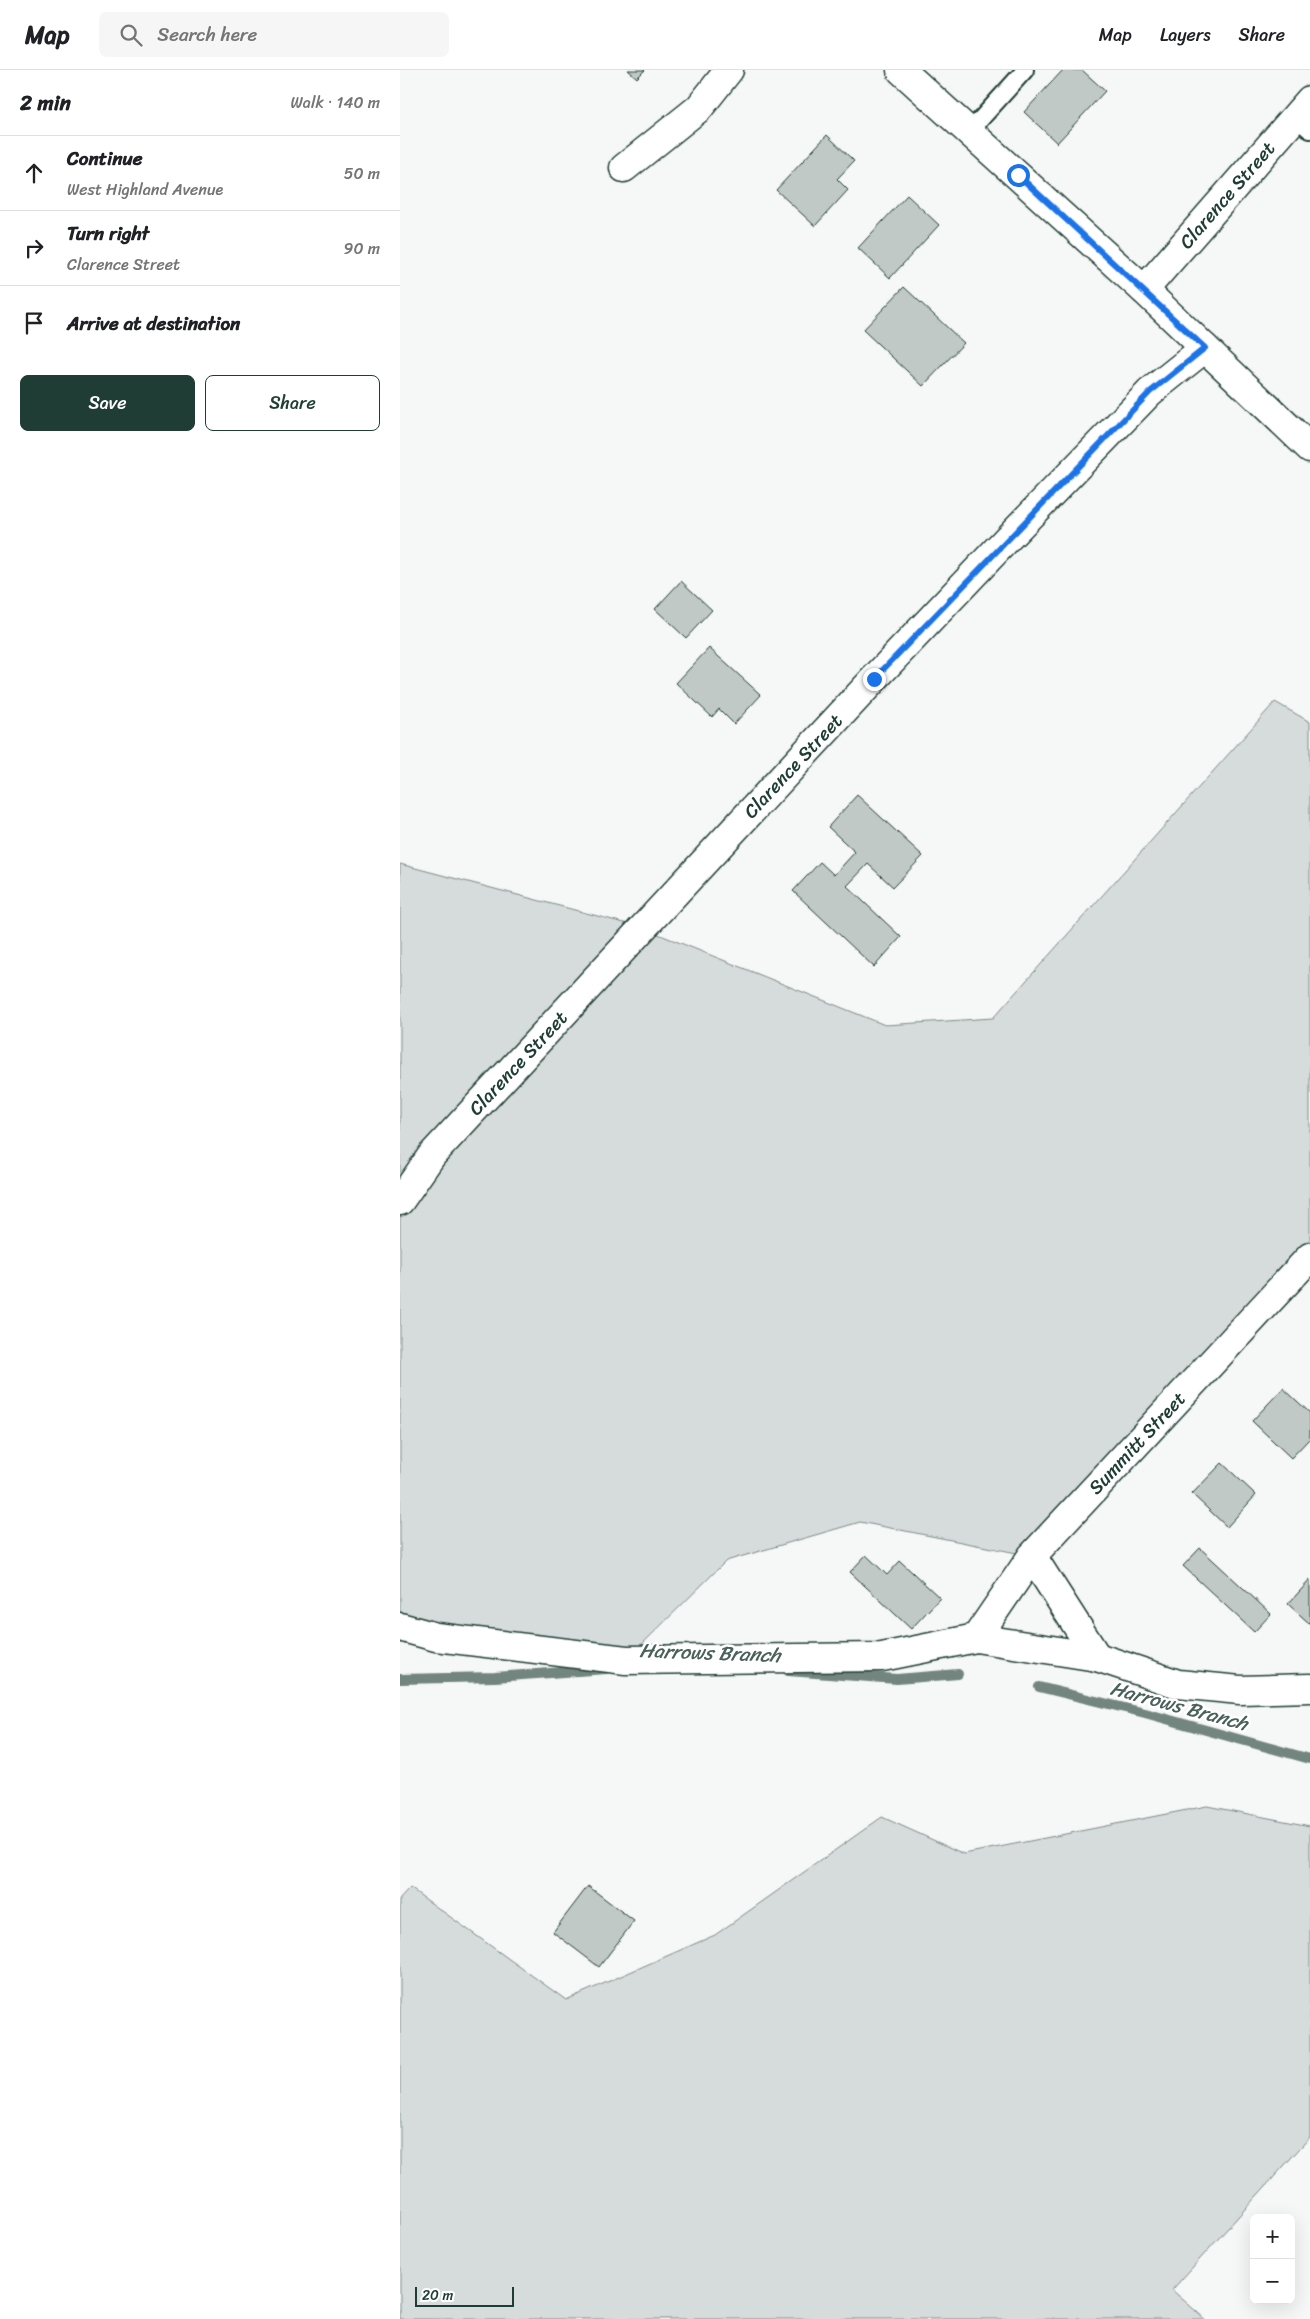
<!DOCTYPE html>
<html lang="en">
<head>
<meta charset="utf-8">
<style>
  :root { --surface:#fff; --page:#f6f6f6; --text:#202124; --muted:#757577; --line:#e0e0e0; --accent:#1f3d34 }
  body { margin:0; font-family:Sriracha,sans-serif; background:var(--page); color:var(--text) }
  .controls { position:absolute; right:15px; bottom:15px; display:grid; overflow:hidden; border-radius:8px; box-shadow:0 5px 20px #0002 }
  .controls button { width:45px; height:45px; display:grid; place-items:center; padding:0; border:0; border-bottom:1px solid var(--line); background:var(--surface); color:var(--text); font:25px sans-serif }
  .scale { position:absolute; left:15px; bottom:12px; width:99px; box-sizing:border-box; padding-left:5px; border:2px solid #1f3d34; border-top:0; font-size:14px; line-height:18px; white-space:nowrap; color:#1f3d34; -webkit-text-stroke:4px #fff; paint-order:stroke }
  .stop { position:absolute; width:15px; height:15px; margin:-11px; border:4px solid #1a73e8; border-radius:50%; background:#fff }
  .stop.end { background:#1a73e8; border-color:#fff; box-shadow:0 1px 5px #0008 }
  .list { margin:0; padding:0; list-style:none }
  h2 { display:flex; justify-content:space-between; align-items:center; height:65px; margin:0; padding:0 20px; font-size:21px }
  h2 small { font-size:16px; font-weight:400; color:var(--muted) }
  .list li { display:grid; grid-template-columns:32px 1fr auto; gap:15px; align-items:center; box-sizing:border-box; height:75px; padding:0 20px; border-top:1px solid var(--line) }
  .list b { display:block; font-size:19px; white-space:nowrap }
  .list p { margin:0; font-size:16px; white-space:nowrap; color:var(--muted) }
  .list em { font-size:16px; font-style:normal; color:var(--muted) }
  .actions { display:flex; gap:10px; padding:15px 20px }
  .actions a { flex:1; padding:11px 0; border:1px solid var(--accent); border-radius:8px; text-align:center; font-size:18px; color:var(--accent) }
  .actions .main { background:var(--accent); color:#fff }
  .icon { flex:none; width:28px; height:28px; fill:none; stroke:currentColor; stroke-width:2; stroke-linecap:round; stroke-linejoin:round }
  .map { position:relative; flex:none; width:910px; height:2249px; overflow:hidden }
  header { display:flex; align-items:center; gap:30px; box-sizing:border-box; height:70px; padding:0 25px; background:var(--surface); border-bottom:1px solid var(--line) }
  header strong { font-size:24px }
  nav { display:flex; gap:28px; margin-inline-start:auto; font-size:18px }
  .search { width:350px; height:45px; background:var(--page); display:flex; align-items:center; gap:12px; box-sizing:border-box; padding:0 18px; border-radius:8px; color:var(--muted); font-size:19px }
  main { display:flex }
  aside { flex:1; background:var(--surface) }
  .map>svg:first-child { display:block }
  .green { fill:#d6dcdb; stroke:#7a8c88 }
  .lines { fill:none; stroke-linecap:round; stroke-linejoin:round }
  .stream { stroke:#72857f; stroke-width:10 }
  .building { fill:#c0c9c6; stroke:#1f3d34 }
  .lane-casing { stroke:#1f3d34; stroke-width:20 }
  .street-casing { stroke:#1f3d34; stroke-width:31 }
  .lane { stroke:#fff; stroke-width:16 }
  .street { stroke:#fff; stroke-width:28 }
  .route { stroke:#1a73e8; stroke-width:6 }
  .labels { text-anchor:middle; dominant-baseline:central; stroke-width:5; stroke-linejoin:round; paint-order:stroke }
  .street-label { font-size:19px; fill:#1f3d34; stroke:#fff }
  .water-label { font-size:20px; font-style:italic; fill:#49615a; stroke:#fff }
</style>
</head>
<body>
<header>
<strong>Map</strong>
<div class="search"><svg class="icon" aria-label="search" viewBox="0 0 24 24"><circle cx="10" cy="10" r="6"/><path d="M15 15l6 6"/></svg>Search here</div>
<nav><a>Map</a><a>Layers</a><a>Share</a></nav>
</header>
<main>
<aside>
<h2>2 min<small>Walk · 140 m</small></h2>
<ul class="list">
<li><svg class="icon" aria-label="ahead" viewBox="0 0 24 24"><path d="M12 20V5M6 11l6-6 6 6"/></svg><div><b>Continue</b><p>West Highland Avenue</p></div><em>50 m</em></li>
<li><svg class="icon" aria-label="right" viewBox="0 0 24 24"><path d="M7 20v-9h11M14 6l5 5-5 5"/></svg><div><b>Turn right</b><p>Clarence Street</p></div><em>90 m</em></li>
<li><svg class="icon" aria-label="arrive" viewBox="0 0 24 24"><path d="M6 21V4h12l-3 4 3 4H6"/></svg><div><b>Arrive at destination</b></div></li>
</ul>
<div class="actions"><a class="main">Save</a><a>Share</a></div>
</aside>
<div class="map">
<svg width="910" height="2249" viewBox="0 0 910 2249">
  <rect width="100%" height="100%" fill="#f6f7f7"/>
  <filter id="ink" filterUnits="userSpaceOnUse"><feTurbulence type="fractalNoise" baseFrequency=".02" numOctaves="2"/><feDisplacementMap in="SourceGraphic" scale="10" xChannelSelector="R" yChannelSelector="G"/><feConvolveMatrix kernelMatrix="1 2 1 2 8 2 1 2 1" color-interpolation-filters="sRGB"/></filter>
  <g filter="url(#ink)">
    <g class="green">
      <polygon points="875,632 910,652 910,1187 632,1486 460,1452 326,1491 226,1590 0,1557 0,794 243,858 485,955 593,948"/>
      <polygon points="807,1736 910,1756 910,2067 772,2220 805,2249 0,2249 0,1829 10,1818 166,1930 315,1865 482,1747 564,1784"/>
    </g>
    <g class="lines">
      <g class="stream">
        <polyline points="388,1601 497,1609 558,1604"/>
        <polyline points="0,1609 95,1607 206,1599"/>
        <polyline points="639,1617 745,1643 910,1689"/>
      </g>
    </g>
    <g class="building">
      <polygon points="228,0 245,0 237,8"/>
      <polygon points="663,0 682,0 705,21 657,73 624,42"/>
      <polygon points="427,65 454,91 437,109 448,120 415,156 376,120"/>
      <polygon points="507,125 539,155 490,208 458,178"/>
      <polygon points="504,217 564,273 523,316 463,260"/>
      <polygon points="281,511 312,540 286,568 255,539"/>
      <polygon points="309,578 361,625 334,654 319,639 312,647 276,613"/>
      <polygon points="457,725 523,786 493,817 468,794 447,816 501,867 474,897 393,821 420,792 434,805 455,782 428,757"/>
      <polygon points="883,1318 910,1343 910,1368 891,1388 852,1351"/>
      <polygon points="822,1393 856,1425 827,1457 792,1424"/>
      <polygon points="800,1478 871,1544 854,1562 783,1496"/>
      <polygon points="466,1485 487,1505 500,1491 540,1528 511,1559 450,1502"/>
      <polygon points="910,1510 910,1554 888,1534"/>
      <polygon points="188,1816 234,1851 199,1897 153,1862"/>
    </g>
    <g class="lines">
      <defs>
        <g id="lane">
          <polyline points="895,47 910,60"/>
          <polyline points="570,61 625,0"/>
        </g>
        <g id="street">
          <polyline points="501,0 744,220 910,378"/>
          <polyline points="224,98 299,38 329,0"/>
          <polyline points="744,220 910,30"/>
          <polyline points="0,1131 32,1085 474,609 607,469 750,322 805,278"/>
          <polyline points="632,1486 697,1587"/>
          <polyline points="0,1557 36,1567 226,1590 482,1587 576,1568 697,1587 778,1614 840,1620 910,1618"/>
          <polyline points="576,1568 632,1486 910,1187"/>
        </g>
      </defs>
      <use href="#lane" class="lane-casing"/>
      <use href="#street" class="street-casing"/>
      <use href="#lane" class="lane"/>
      <use href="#street" class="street"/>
    </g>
  </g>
  <g class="lines" filter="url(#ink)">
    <polyline class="route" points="474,609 750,322 805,278 618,105"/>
  </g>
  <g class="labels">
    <g class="street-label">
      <text transform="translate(827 125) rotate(-49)">Clarence Street</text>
      <text transform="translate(393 696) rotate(-47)">Clarence Street</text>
      <text transform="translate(118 993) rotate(-47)">Clarence Street</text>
      <text transform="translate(737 1373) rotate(-47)">Summitt Street</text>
    </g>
    <g class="water-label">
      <text transform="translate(310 1583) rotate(2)">Harrows Branch</text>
      <text transform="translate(779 1636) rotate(15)">Harrows Branch</text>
    </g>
  </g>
</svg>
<div class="controls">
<button>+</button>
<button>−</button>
</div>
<div class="scale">20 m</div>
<div class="stop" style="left:618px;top:105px"></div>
<div class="stop end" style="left:474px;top:609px"></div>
</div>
</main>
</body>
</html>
